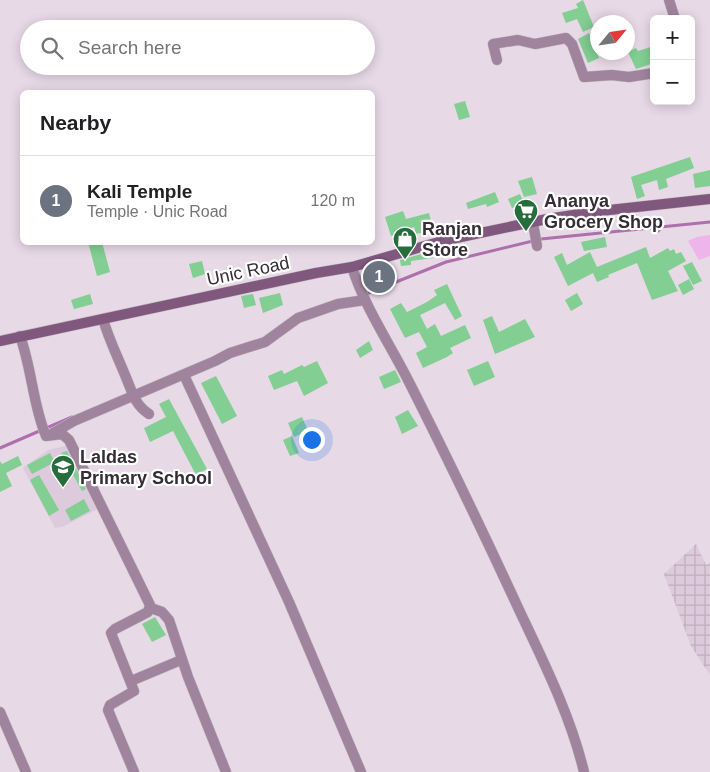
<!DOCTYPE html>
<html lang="en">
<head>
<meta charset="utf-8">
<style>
  :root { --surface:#fff; --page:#f2f2f2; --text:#202124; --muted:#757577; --line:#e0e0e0; --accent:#256e3c }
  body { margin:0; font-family:Helvetica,sans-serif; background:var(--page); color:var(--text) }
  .controls { position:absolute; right:15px; top:15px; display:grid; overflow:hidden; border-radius:8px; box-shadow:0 2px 12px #0003 }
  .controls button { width:45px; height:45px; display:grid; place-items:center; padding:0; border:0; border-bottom:1px solid var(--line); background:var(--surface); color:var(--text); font:25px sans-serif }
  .compass { position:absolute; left:590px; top:15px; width:45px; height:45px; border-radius:50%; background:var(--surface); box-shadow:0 2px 12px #0003; rotate:61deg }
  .you { position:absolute; left:311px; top:439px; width:18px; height:18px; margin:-12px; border:4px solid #fff; border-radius:50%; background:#1a73e8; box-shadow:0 0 0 8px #1a73e833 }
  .badge { display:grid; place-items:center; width:32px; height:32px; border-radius:50%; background:var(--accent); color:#fff; font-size:16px; font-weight:700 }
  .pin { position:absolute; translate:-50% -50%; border:2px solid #fff; box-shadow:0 1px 5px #0006 }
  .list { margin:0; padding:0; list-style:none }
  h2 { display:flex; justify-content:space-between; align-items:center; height:65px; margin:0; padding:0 20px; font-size:21px }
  h2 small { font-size:16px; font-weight:400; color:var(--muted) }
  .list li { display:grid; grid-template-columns:32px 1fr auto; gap:15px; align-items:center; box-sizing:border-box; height:90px; padding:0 20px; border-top:1px solid var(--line) }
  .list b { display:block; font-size:19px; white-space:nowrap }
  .list p { margin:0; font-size:16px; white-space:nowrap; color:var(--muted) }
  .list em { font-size:16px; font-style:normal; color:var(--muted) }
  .icon { flex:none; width:28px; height:28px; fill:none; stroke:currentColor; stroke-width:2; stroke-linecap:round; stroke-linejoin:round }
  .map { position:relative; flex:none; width:710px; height:772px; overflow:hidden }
  .search { position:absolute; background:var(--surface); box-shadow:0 2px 12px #0003; left:20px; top:20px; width:355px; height:55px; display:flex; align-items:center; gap:12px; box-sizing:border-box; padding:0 18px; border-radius:28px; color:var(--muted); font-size:19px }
  .panel { position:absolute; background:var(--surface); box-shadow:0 2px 12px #0003; left:20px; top:90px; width:355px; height:155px; border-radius:8px }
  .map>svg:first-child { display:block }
  .built { fill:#decadd }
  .industrial { fill:url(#industrial-grid) }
  .green { fill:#eeb5eb }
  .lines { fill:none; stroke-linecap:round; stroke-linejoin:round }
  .stream { stroke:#ae70ac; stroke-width:3 }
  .building { fill:#82ce93 }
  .street-casing { stroke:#c3b7c2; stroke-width:11 }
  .secondary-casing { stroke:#c3b7c2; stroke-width:11 }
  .street { stroke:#a0849e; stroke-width:10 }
  .secondary { stroke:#80587e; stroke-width:10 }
  .labels { text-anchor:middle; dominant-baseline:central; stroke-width:4.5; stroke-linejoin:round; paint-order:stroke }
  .poi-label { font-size:18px; font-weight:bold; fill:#342e34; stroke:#fff; text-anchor:start }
  .street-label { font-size:18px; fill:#342e34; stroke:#fff }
</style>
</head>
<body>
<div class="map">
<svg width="710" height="772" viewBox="0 0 710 772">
  <defs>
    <pattern id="industrial-grid" width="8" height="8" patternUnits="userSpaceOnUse" patternTransform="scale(1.25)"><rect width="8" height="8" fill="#decadd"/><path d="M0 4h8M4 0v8" fill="none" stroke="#bfaebe"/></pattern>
  </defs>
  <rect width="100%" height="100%" fill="#e7d9e6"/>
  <polygon class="built" points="69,445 100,508 62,527 55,528 23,468 48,450"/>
  <polygon class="industrial" points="696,544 706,565 710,563 710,675 691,646 664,574"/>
  <polygon class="green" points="710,235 710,256 699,260 688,241 697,237"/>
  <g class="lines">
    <g class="stream">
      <polyline points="366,294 446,262 541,239 710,222"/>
      <polyline points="0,448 72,417"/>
    </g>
  </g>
  <g class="building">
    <polygon points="583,0 594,27 583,32 577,19 566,23 562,13 578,8 576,4"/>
    <polygon points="589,33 599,58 588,63 578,39"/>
    <polygon points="654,46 654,63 636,69 628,52 636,48 638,51"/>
    <polygon points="465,101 470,117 459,120 454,104"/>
    <polygon points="690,157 694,168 666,179 668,187 659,190 657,180 641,185 645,196 637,199 631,177"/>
    <polygon points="710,170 710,186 695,188 693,174"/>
    <polygon points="532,177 537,194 524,197 518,181"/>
    <polygon points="495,192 499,202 487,207 486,204 468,209 466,203"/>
    <polygon points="520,194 524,203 512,208 508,199"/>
    <polygon points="403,211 406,219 429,213 433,230 416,234 414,227 391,236 385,217"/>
    <polygon points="605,237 607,247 584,251 581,242"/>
    <polygon points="88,242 102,242 110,272 97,276"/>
    <polygon points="646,247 650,258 668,248 670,251 674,249 676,254 681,252 686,261 668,271 678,291 652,300 637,263 608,275 609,277 597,282 593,273 568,286 554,257 562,253 567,265 590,252 597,267"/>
    <polygon points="432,251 433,258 411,261 411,265 401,266 400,260"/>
    <polygon points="202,261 205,274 193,278 189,264"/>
    <polygon points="692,262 702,281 693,285 683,266"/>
    <polygon points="389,263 398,279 369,292 362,273 363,271"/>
    <polygon points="689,279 694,289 683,295 678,285"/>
    <polygon points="447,284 462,316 455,320 445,303 420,315 427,329 435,324 441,336 465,325 471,338 450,348 453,353 447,357 423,368 416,353 427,347 419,332 405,338 390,309 401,303 407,312 427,302 437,295 434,290"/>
    <polygon points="280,293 283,305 263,313 259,298"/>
    <polygon points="577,293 583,304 571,311 565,300"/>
    <polygon points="90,294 93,304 74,309 71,300"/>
    <polygon points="253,294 256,305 244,308 241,296"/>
    <polygon points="492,316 499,332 525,319 535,337 495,354 483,320"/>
    <polygon points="369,341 373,350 360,358 356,350"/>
    <polygon points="317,361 328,383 304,396 297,381 274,390 268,376 282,370 284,374 302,365 304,367"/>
    <polygon points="488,361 495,377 474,386 467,370"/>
    <polygon points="395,370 401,382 384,389 379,377"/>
    <polygon points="216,376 237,416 222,424 201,383"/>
    <polygon points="169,399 207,469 196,475 173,431 150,442 144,428 166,417 159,404"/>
    <polygon points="408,410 418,426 402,434 395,417"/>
    <polygon points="302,417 308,431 294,437 288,423"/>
    <polygon points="292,436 299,453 290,456 283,440"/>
    <polygon points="67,451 86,489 82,491 61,453"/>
    <polygon points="50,453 55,462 32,474 27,465"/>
    <polygon points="18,456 22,465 6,473 12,486 0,492 0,461 2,464"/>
    <polygon points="39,475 59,510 49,516 30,480"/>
    <polygon points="84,499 90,511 71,521 65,510"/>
    <polygon points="155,617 166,635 152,642 142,624"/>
  </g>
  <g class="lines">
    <defs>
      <g id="street">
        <polyline points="669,0 675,19"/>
        <polyline points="497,60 493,44 518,40 535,44 566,38 572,44 584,77 612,75 629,77 654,73"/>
        <polyline points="655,222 656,228"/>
        <polyline points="533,223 537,246"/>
        <path d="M352 267C365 308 390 344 409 382 448 459 485 536 521 614 545 665 571 717 584 772"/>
        <path d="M103 319C109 340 117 355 125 375 132 391 134 404 149 414"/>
        <path d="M20 336C32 369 33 406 46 436L62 434 69 440 150 605 148 612 115 629 111 633 134 691 110 705 108 710 134 772"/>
        <polyline points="184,375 289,602 361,772"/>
        <polyline points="53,433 74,421 215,361 230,353 265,342 298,318 338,304 365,300"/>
        <polyline points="151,608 162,612 169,620 188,677 226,772"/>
        <polyline points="131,681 181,660"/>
        <polyline points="0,712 26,772"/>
      </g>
      <polyline id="secondary" points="0,341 316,273 352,267 442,241 547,219 600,211 710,199"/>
    </defs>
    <use href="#street" class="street-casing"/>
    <use href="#secondary" class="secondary-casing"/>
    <use href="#street" class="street"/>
    <use href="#secondary" class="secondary"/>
  </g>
  <defs>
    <symbol id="supermarket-pin" viewBox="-11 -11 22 30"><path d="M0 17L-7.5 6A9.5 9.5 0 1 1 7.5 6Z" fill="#256e3c" stroke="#fff"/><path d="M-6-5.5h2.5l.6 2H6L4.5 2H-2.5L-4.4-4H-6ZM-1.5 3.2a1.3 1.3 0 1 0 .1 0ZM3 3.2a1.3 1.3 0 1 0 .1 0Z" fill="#fff"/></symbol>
    <symbol id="shop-pin" viewBox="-11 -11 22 30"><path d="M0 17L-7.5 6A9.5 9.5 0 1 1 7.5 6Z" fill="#256e3c" stroke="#fff"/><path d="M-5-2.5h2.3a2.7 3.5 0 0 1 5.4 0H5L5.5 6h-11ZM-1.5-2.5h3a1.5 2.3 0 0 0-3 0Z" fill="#fff"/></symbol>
    <symbol id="school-pin" viewBox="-11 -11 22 30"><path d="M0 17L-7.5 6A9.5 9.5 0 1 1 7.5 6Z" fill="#256e3c" stroke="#fff"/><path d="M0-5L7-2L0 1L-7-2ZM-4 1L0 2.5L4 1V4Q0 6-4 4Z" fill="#fff"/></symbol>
  </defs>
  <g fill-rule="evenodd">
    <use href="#supermarket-pin" x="512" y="197" width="28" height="38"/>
    <use href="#shop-pin" x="391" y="225" width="28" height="38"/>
    <use href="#school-pin" x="49" y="453" width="28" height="38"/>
  </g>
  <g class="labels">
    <g class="poi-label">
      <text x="544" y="201">Ananya<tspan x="544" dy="21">Grocery Shop</tspan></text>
      <text x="422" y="229">Ranjan<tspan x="422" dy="21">Store</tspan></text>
      <text x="80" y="457">Laldas<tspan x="80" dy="21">Primary School</tspan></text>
    </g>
    <g class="street-label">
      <text transform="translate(248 271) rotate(-12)">Unic Road</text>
    </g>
  </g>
</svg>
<div class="controls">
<button>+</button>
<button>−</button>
</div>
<svg class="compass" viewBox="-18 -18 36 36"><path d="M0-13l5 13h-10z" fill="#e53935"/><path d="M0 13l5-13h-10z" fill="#757577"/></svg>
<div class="you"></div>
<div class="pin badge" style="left:379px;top:277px;background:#6b7280">1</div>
<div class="search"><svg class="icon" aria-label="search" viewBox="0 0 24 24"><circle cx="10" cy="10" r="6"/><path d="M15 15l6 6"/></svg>Search here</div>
<section class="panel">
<h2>Nearby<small></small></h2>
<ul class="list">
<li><span class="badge" style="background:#6b7280">1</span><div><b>Kali Temple</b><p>Temple · Unic Road</p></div><em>120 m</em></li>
</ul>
</section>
</div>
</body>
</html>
